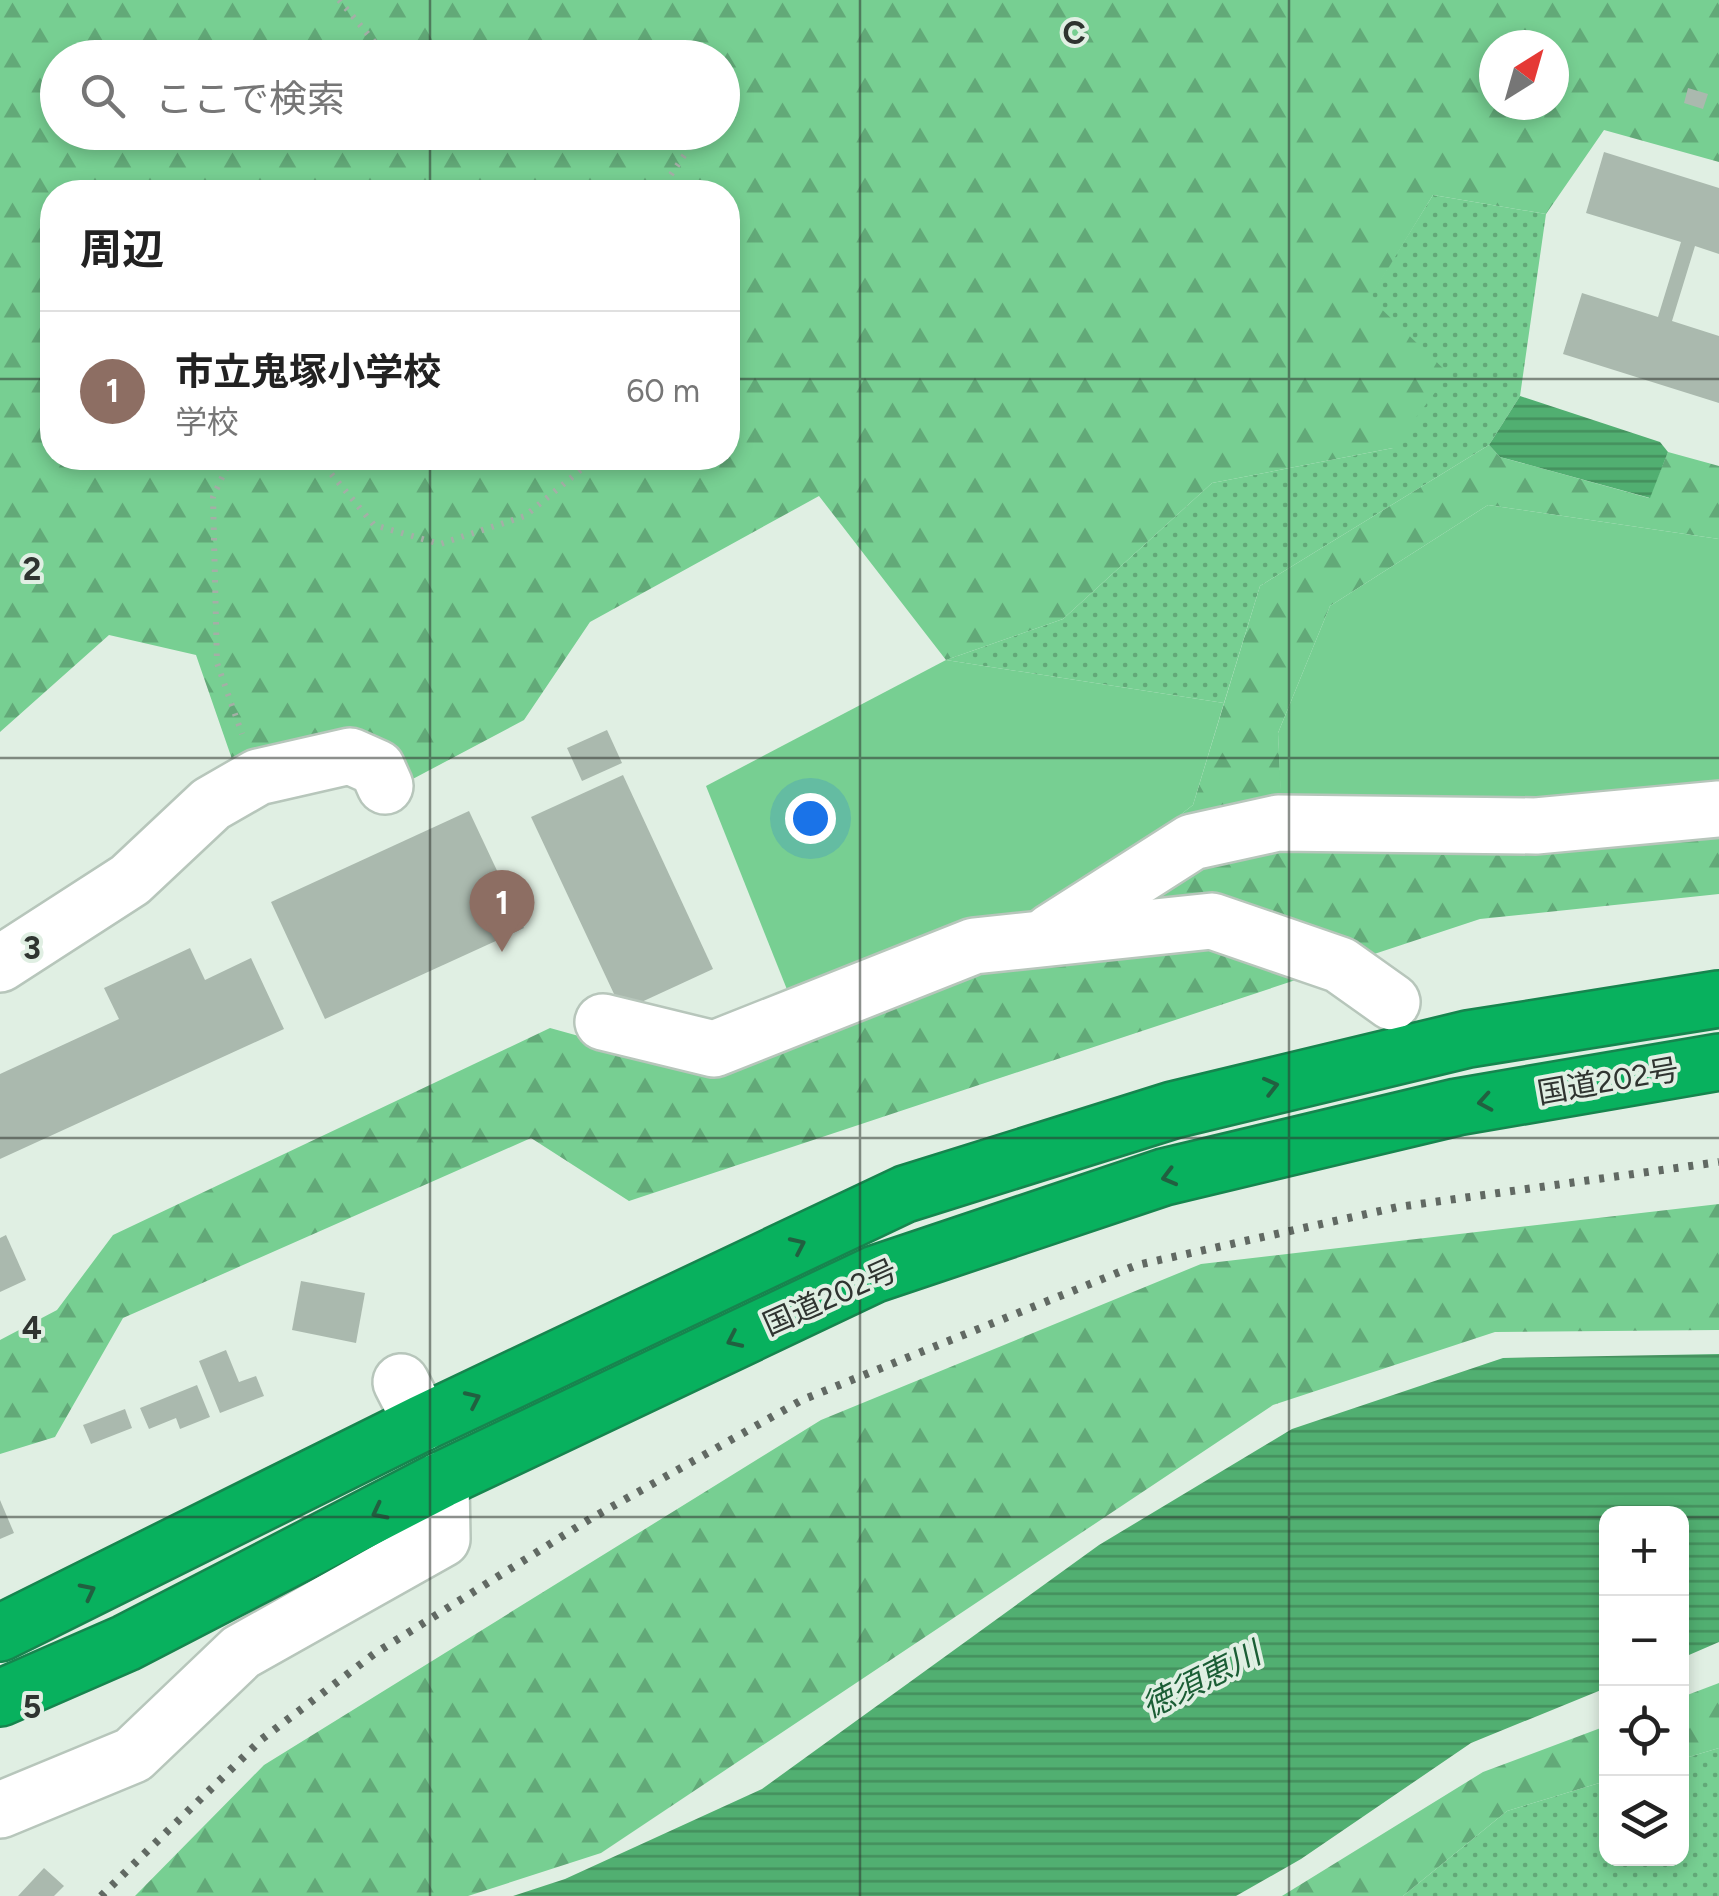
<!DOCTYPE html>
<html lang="ja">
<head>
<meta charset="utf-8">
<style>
  :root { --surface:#fff; --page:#f6f6f6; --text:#222; --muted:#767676; --line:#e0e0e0; --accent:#1a73e8 }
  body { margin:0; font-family:Figtree,"Noto Sans JP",sans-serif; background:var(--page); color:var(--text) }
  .controls { position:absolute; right:30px; bottom:30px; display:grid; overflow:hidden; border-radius:20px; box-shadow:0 5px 15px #0003 }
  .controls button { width:90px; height:90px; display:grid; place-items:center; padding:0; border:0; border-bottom:2px solid var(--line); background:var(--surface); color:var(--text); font:50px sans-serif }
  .compass { position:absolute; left:1479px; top:30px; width:90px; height:90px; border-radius:50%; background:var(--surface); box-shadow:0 5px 15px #0003; rotate:37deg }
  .you { position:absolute; left:810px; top:818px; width:35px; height:35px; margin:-25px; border:8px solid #fff; border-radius:50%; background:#1a73e8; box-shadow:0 0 0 15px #1a73e833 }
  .badge { display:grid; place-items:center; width:65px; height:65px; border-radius:50%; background:var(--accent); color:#fff; font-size:32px; font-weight:700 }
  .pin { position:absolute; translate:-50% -82px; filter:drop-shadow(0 2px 5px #0008) }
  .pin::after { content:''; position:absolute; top:52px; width:35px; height:30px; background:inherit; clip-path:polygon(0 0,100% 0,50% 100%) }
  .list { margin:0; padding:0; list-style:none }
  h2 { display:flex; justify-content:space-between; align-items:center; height:130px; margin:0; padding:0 40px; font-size:42px }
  h2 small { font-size:32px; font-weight:400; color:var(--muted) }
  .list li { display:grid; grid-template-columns:65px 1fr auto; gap:30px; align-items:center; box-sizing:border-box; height:160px; padding:0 40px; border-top:2px solid var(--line) }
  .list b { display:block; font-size:38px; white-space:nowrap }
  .list p { margin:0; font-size:32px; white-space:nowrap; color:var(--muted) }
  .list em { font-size:32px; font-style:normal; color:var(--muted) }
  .icon { flex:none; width:55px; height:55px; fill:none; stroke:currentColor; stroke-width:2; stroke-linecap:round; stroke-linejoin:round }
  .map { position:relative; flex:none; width:1719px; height:1896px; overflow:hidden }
  .search { position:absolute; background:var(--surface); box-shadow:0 5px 15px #0003; left:40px; top:40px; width:700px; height:110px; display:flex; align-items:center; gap:25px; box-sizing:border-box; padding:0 35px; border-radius:55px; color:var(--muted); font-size:38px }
  .panel { position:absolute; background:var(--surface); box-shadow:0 5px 15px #0003; left:40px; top:180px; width:700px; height:290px; border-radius:40px }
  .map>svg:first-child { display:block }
  .grass { fill:url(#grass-dots) }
  .forest { fill:url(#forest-firs); fill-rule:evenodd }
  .garden { fill:#77cf92 }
  .water { fill:url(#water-rules) }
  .building { fill:#aab9ae }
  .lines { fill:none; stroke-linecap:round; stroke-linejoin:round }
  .minor-casing { stroke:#b7c6bb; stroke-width:60 }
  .highway-casing { stroke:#16854e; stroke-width:60 }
  .path { stroke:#a4afa6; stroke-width:6; stroke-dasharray:2.5 8; stroke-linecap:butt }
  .minor { stroke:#fff; stroke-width:55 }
  .highway { stroke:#08b15e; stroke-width:55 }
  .rail { stroke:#616963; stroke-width:8; stroke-dasharray:5 10; stroke-linecap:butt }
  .oneway { stroke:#216040 }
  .grid { fill:none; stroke:#2f3430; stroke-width:2.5; stroke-opacity:0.55 }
  .labels { text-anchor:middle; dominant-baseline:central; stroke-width:8; stroke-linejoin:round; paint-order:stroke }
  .street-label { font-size:30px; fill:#2f3430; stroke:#e0efe3 }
  .water-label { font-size:32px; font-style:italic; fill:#1b5e35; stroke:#e0efe3 }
  .grid-label { font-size:32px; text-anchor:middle; font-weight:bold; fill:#2f3430; stroke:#e0efe3; stroke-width:8; stroke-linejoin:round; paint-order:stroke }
</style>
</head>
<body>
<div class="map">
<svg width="1719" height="1896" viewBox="0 0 1719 1896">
  <defs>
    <pattern id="grass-dots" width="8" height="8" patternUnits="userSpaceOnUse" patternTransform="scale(2.5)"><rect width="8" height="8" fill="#77cf92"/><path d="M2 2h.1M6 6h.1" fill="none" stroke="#62a978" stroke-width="1.8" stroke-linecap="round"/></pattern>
    <pattern id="forest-firs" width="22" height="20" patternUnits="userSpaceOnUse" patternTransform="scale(2.5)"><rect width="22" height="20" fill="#77cf92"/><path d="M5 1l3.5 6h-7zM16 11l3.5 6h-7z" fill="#62a978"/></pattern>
    <pattern id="water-rules" width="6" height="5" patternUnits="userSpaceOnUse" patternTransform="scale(2.5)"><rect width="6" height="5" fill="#51af71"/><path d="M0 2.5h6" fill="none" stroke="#448f5d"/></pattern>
  </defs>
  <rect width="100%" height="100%" fill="#e0efe3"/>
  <g class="grass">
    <polygon points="1433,195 1546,214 1520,396 1489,445 1260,586 1224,703 946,660 1063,619 1212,483 1393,448 1369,298"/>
    <polygon points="1719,1748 1719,1896 1403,1896 1507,1811 1606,1781 1606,1858 1682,1858 1682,1759"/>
  </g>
  <g class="forest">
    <path d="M0 0H1719V162L1604 130 1546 214 1433 195 1370 298 1449 374 1393 448 1212 483 1063 619 946 660 819 496 590 622 524 720 409 781 233 762 196 655 109 635 0 732ZM1494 45H1554V105H1494ZM58 58H722V132H58ZM52 192H728V458H52Z"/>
    <polygon points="1489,445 1500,457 1649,498 1668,452 1719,466 1719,539 1488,505 1330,606 1278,733 1284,847 1536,855 1719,837 1719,894 1480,919 629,1201 531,1138 123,1318 55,1437 0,1454 0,1340 57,1310 113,1235 550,1028 719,1075 989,965 1193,805 1260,586"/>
    <polygon points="1719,1204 1719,1330 1495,1332 1273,1405 601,1853 468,1896 135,1896 264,1765 821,1420 1201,1264"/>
    <polygon points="1719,1683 1719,1748 1682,1759 1682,1697"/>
    <polygon points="1606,1726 1606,1781 1507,1811 1403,1896 1282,1896 1483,1772"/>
  </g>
  <g class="garden">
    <polygon points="1488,505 1719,539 1719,793 1533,811 1281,803 1278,733 1330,606"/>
    <polygon points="946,660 1224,703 1193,805 1051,916 788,992 706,786"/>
  </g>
  <g class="water">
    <polygon points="1520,396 1660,442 1668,452 1650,498 1500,457 1489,445"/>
    <polygon points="1719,1354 1719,1642 1682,1658 1682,1514 1606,1514 1606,1688 1471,1743 1301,1859 1236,1896 513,1896 565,1879 762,1789 1099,1545 1292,1429 1503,1358"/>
  </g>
  <g class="building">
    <polygon points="1688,88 1708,94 1703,109 1684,103"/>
    <polygon points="1604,152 1719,188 1719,254 1695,246 1672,321 1719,336 1719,403 1563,354 1582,293 1658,317 1681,242 1586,213"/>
    <polygon points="607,730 622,763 582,781 567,748"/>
    <polygon points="623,775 713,969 622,1011 531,817"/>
    <polygon points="469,811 524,928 325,1019 271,902"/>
    <polygon points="190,948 205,980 251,958 284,1029 0,1159 0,1074 119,1019 104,988"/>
    <polygon points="6,1235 26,1280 0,1292 0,1238"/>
    <polygon points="301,1281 365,1293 356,1343 292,1330"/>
    <polygon points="226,1350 239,1382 256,1376 264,1396 220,1413 199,1361"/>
    <polygon points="197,1385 210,1417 180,1429 176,1418 149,1429 140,1408"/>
    <polygon points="125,1409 132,1428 91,1444 83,1425"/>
    <polygon points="0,1500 14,1533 0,1539"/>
    <polygon points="44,1868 64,1886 54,1896 18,1896"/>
  </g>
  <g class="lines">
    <defs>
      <g id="minor">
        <polyline points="1051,932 1192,842 1278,823 1536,826 1719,809"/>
        <polyline points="0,964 130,880 211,804 258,777 350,756 377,768 385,786"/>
        <polyline points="603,1022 714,1049 974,946 1212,921 1340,965 1392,1002"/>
        <polyline points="401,1382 422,1423"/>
        <polyline points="0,1810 133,1755 241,1652 442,1539 441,1480"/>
      </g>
      <g id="highway">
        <polyline points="0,1633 422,1423 905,1194 1173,1110 1468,1039 1719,999"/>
        <polyline points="0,1698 126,1643 441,1480 875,1274 1164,1177 1457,1107 1719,1062"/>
      </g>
    </defs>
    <use href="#minor" class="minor-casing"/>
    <use href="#highway" class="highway-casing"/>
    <g class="path">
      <polyline points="339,0 388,58"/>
      <polyline points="532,132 535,132"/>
      <polyline points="659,192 694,141 690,132"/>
      <polyline points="231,458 213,497 217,663 242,734"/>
      <polyline points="318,458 374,525 440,544 525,516 595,458"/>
    </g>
    <use href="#minor" class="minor"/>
    <use href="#highway" class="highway"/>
    <polyline class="rail" points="101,1896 262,1739 374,1654 590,1519 802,1400 1137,1265 1398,1207 1719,1162"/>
  </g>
  <defs><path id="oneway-chevron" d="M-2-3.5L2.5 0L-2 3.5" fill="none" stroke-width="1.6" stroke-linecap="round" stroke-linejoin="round" transform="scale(2.5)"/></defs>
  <g class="oneway">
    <use href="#oneway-chevron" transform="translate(1271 1086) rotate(-14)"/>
    <use href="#oneway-chevron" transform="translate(1485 1102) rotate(170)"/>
    <use href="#oneway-chevron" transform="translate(1169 1177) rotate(165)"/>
    <use href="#oneway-chevron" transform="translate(798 1245) rotate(-25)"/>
    <use href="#oneway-chevron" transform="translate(734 1340) rotate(155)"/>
    <use href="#oneway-chevron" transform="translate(473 1399) rotate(-25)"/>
    <use href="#oneway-chevron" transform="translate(379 1512) rotate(153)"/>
    <use href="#oneway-chevron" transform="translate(88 1591) rotate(-27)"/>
  </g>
  <path class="grid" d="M430 0V58M860 0V1896M1289 0V1896M430 132V192M0 379H52M728 379H1719M430 458V1896M0 758H1719M0 1138H1719M0 1517H1606M1682 1517H1719"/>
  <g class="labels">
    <g class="street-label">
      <text transform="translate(1608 1081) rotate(-10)">国道202号</text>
      <text transform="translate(830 1297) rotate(-24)">国道202号</text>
    </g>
    <g class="water-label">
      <text transform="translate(1201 1680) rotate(-27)">徳須恵川</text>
    </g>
  </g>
  <g class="grid-label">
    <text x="1074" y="44">C</text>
    <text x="32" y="580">2</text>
    <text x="32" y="959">3</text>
    <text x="32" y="1339">4</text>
    <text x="32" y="1718">5</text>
  </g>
</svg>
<div class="controls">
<button>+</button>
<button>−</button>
<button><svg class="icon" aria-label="locate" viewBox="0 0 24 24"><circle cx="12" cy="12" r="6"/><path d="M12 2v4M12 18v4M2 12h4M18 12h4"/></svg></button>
<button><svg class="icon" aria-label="layers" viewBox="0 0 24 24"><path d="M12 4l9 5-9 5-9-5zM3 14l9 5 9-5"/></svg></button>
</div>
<svg class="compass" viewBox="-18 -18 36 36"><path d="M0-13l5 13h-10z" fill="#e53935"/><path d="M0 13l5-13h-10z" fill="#767676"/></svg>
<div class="you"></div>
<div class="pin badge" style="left:502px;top:952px;background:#8d6e63">1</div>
<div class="search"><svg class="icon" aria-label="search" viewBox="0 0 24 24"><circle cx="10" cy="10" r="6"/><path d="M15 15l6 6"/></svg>ここで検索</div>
<section class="panel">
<h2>周辺<small></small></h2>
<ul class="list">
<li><span class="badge" style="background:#8d6e63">1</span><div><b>市立鬼塚小学校</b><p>学校</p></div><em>60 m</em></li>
</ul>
</section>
</div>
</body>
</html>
